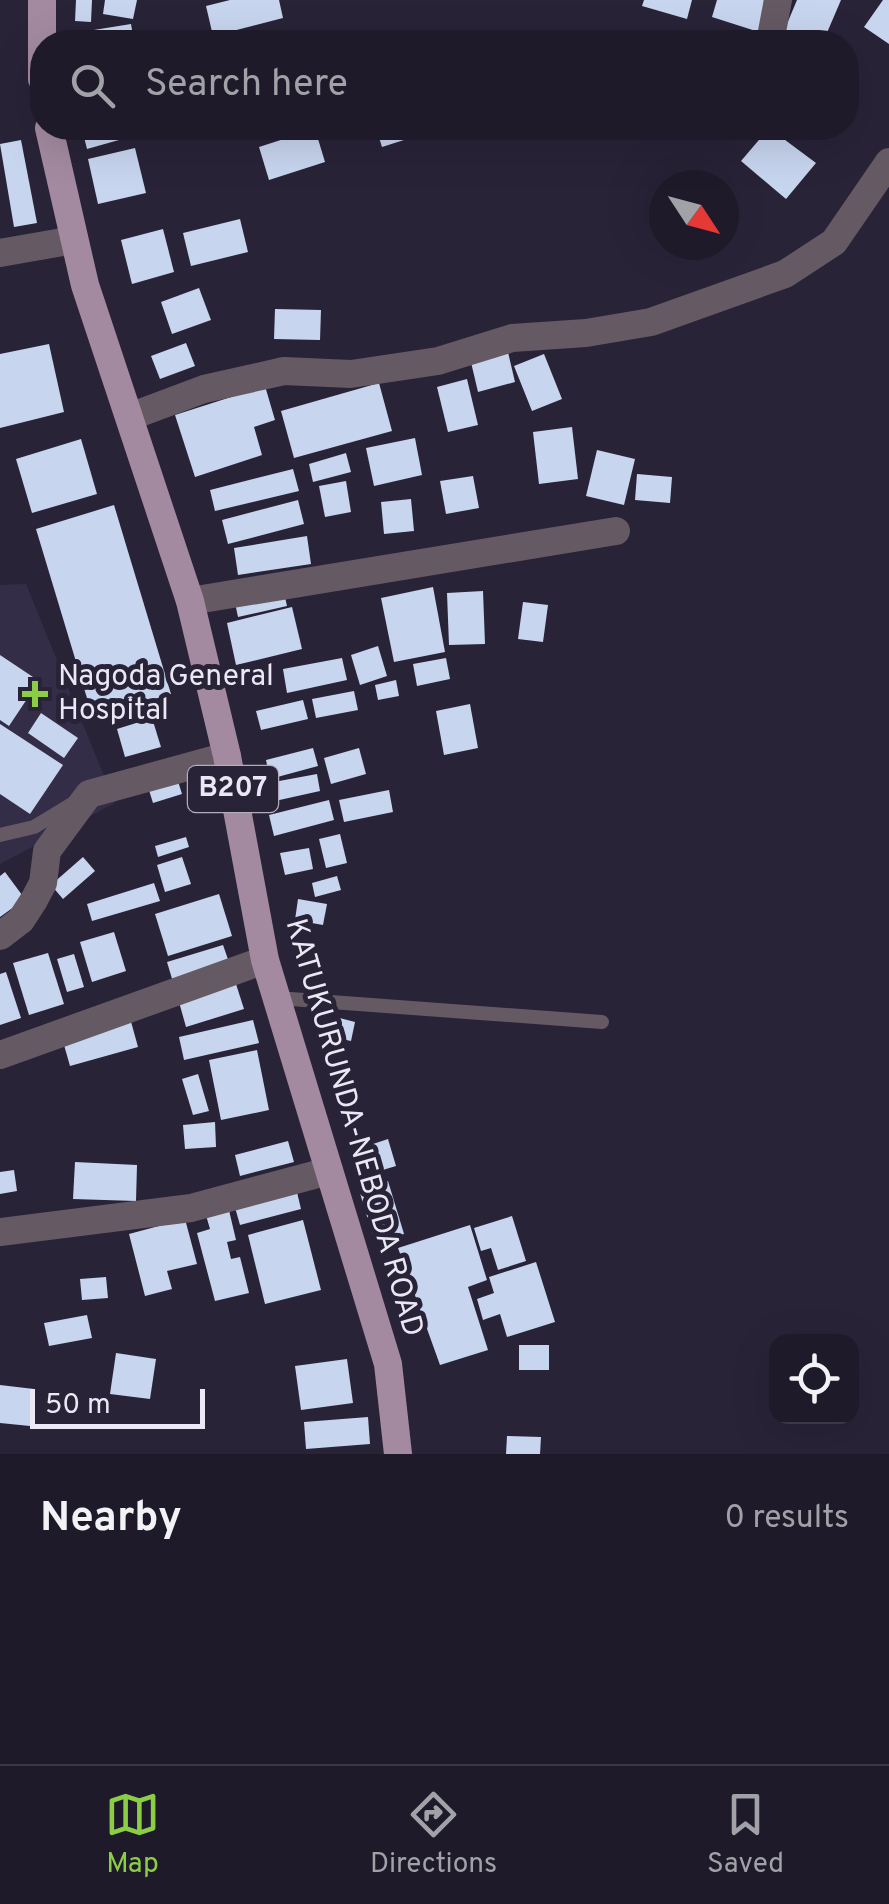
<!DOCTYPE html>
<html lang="en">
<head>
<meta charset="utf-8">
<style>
  :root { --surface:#1f1a2a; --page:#272332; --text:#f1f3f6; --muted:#a1a1a8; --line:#3c3847; --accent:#8bce46 }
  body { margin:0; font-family:Overpass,sans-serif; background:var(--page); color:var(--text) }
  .controls { position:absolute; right:30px; bottom:30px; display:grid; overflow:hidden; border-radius:20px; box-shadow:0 10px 40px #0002 }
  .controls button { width:90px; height:90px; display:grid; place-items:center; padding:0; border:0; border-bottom:2px solid var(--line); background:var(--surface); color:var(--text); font:50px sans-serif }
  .compass { position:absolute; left:649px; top:170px; width:90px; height:90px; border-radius:50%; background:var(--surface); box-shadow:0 10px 40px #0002; rotate:126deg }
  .scale { position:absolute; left:30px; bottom:25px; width:175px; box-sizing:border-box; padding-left:10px; border:5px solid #ebe8f6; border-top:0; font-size:28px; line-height:35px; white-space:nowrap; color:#ebe8f6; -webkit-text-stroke:8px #292338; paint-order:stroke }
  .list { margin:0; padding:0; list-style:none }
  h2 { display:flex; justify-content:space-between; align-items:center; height:130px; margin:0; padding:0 40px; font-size:42px }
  h2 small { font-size:32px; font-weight:400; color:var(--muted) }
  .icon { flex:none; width:55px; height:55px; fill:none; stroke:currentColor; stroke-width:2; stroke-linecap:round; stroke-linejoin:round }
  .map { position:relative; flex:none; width:889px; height:1454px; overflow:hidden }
  .search { position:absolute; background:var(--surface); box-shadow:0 10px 40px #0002; left:30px; right:30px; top:30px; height:110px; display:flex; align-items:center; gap:25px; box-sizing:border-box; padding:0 35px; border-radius:40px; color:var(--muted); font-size:38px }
  .sheet { height:310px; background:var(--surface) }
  nav { display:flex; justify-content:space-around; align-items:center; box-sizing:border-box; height:140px; border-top:2px solid var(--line); background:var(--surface); font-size:28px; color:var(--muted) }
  nav a { display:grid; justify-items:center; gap:5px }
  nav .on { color:var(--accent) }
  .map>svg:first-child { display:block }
  .built { fill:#342d48 }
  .building { fill:#c8d5ef }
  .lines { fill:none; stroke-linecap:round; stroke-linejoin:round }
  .service { stroke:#655963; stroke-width:14 }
  .minor { stroke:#655963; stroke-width:28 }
  .primary { stroke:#a38aa0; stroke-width:28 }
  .poi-dot { fill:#8bce46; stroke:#292338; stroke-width:4 }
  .labels { text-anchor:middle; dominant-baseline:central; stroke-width:10; stroke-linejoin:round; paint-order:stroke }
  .shield { fill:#292338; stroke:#b1adbd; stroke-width:2.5 }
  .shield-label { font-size:28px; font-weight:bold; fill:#ebe8f6 }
  .poi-label { font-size:30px; fill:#ebe8f6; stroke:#292338; text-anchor:start }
  .street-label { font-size:30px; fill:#ebe8f6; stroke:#292338 }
</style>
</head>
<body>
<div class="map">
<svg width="889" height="1454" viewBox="0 0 889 1454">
  <rect width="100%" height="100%" fill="#292338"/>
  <polygon class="built" points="26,584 115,803 0,864 0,585"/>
  <g class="building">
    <polygon points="76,0 92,0 91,22 75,21"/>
    <polygon points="105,0 137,0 133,19 103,14"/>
    <polygon points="230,0 279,0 283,18 213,36 206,6"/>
    <polygon points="644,0 692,0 687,19 642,6"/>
    <polygon points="717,0 764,0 762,33 712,17"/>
    <polygon points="797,0 841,0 823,42 784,31"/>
    <polygon points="883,0 889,0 889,44 864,27"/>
    <polygon points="131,24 134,42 76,42 75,33"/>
    <polygon points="102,128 123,128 126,138 87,149 83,133"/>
    <polygon points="376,128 424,128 426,133 382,147"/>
    <polygon points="769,128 816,163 786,199 741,161"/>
    <polygon points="315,129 325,162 269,180 259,147"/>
    <polygon points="21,140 37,223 14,227 0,144"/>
    <polygon points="135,148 146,193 98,204 88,159"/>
    <polygon points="240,219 248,252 191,266 183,233"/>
    <polygon points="163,229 174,272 132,284 121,240"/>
    <polygon points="199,288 211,320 172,334 161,302"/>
    <polygon points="275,309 321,310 320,340 274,339"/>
    <polygon points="186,343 195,366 160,379 151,356"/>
    <polygon points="49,344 64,412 0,428 0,354"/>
    <polygon points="507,348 515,382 478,392 470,358"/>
    <polygon points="544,354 562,399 532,411 514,366"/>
    <polygon points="467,379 478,425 448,432 437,387"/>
    <polygon points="379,383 392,431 294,458 281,411"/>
    <polygon points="265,386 275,420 254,427 262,455 195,477 175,415"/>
    <polygon points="572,427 578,479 539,484 533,432"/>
    <polygon points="415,438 422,475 374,486 366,448"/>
    <polygon points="81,439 97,494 32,513 16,459"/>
    <polygon points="597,450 635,459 624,505 586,496"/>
    <polygon points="346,453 351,472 313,482 309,464"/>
    <polygon points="293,469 299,491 215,511 210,490"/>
    <polygon points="637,474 672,477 670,503 635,500"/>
    <polygon points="473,476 479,508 446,514 440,481"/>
    <polygon points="346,481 351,512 325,517 319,486"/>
    <polygon points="411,499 414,531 384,534 381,502"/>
    <polygon points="298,500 304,524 228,544 222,520"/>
    <polygon points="114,505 171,694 93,718 36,529"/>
    <polygon points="307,536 311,564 238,575 234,548"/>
    <polygon points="433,587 445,652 394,662 381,598"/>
    <polygon points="483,591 485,644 449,645 447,593"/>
    <polygon points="284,593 287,606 238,617 235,603"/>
    <polygon points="523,602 548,605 543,642 518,639"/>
    <polygon points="292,607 302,649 236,665 227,623"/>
    <polygon points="378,646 387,676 360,685 351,655"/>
    <polygon points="0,655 39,681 9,726 0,720"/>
    <polygon points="342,658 347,680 287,693 283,669"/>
    <polygon points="446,658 450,679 417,686 413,664"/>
    <polygon points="396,680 399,696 378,700 375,685"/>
    <polygon points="354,691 358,710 316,718 312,699"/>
    <polygon points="303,700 308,719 261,730 256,711"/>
    <polygon points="470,704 478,748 444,755 436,711"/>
    <polygon points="41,713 78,738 64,758 28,733"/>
    <polygon points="152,718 161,747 125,757 117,729"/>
    <polygon points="0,724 63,765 30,814 0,794"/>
    <polygon points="313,748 318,766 270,779 266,760"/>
    <polygon points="359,748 366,774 331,784 324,758"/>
    <polygon points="317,774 320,791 266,803 263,784"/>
    <polygon points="177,778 182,794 153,803 148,787"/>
    <polygon points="389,790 393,812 344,822 339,800"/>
    <polygon points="329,800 334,820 274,836 269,815"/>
    <polygon points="340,834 347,863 326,868 319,839"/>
    <polygon points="186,837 189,847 158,857 155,846"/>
    <polygon points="309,848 313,869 285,875 280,853"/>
    <polygon points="83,857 95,871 63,899 51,885"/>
    <polygon points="182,857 191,884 165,892 157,865"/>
    <polygon points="5,872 25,899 0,917 0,876"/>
    <polygon points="337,876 341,890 315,897 312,883"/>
    <polygon points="154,883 160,901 92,921 87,904"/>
    <polygon points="219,894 232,936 168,956 155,914"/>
    <polygon points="298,899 327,904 323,925 295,920"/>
    <polygon points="114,932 126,971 92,982 80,942"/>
    <polygon points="223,945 230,965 173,982 167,962"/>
    <polygon points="48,953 64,1004 29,1015 13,963"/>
    <polygon points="74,954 84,987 67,992 57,959"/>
    <polygon points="6,972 21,1018 0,1025 0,974"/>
    <polygon points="236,984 244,1009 186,1027 179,1002"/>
    <polygon points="328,1015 355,1022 351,1041 323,1035"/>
    <polygon points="130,1018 138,1047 70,1066 62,1038"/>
    <polygon points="253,1020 259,1043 184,1060 179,1037"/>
    <polygon points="257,1050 269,1110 221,1120 209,1060"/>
    <polygon points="198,1074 209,1111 193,1115 182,1079"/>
    <polygon points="215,1122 216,1147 185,1149 183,1125"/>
    <polygon points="388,1139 396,1166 366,1175 358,1149"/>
    <polygon points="288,1141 294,1162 240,1176 235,1155"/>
    <polygon points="75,1162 137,1165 136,1201 73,1199"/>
    <polygon points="14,1170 17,1191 0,1194 0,1172"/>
    <polygon points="388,1181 404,1234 375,1243 359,1190"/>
    <polygon points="296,1188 301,1209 240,1225 234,1204"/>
    <polygon points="228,1206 236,1240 227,1242 231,1259 240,1257 249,1293 215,1301 197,1233 210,1229 205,1212"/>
    <polygon points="512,1216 526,1261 498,1270 491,1248 481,1251 474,1228"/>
    <polygon points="185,1219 197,1264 167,1271 172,1289 145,1296 129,1234"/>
    <polygon points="303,1220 321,1290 265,1304 248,1235"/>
    <polygon points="470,1225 487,1280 468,1287 488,1350 440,1365 398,1248"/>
    <polygon points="536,1262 555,1322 507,1337 500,1314 483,1320 477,1299 494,1293 489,1277"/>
    <polygon points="106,1277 108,1298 82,1300 80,1279"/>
    <polygon points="87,1315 92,1338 49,1346 44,1323"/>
    <rect x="519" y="1345" width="30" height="25"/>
    <polygon points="116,1353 156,1359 150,1399 110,1394"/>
    <polygon points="347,1359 353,1403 301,1410 295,1366"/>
    <polygon points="0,1385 34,1389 30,1426 0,1423"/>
    <polygon points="368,1417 370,1444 306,1449 304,1422"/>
    <polygon points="507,1436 541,1437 540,1454 506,1454"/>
  </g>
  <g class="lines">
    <g class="service">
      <polyline points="0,835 34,827 72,804"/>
      <polyline points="277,998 602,1022"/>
    </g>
    <g class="minor">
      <polyline points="770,42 778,0"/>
      <polyline points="0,253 74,240"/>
      <polyline points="132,416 204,389 284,371 351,374 438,361 512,338 586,333 651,322 785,274 834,242 889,162"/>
      <polyline points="190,601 616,531"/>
      <polyline points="0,936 21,920 34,900 43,883 47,851 89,794 227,756"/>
      <polyline points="0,1055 265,960"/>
      <polyline points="0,1232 191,1208 329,1171"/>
    </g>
    <g class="primary">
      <polyline points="42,0 42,79"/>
      <polyline points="49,128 85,285 190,601 227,756 265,960 388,1364 398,1454"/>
    </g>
  </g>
  <path class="poi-dot" d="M30 679h10v10h10v10h-10v10h-10v-10h-10v-10h10z"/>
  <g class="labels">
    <rect class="shield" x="188" y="766" width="90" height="46" rx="8"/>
    <g class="shield-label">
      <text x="233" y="789">B207</text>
    </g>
    <g class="poi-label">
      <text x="58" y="677">Nagoda General<tspan x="58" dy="34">Hospital</tspan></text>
    </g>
    <g class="street-label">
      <text transform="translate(353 1128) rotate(74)">KATUKURUNDA-NEBODA ROAD</text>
    </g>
  </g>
</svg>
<div class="controls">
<button><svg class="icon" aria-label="locate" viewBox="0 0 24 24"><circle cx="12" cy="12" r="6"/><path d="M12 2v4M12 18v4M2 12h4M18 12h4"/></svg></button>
</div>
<svg class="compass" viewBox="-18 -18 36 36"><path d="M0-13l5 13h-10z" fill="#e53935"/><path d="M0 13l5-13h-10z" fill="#a1a1a8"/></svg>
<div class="scale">50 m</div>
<div class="search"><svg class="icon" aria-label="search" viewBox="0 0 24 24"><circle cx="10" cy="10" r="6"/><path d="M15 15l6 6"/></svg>Search here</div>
</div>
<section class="sheet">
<h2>Nearby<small>0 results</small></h2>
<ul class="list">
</ul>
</section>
<nav>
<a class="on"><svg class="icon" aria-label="map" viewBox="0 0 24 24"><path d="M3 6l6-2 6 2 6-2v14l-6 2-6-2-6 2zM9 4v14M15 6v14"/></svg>Map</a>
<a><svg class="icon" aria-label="directions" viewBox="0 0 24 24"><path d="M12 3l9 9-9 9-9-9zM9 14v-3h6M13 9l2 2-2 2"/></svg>Directions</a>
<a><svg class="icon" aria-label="saved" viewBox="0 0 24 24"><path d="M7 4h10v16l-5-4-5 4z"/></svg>Saved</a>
</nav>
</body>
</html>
